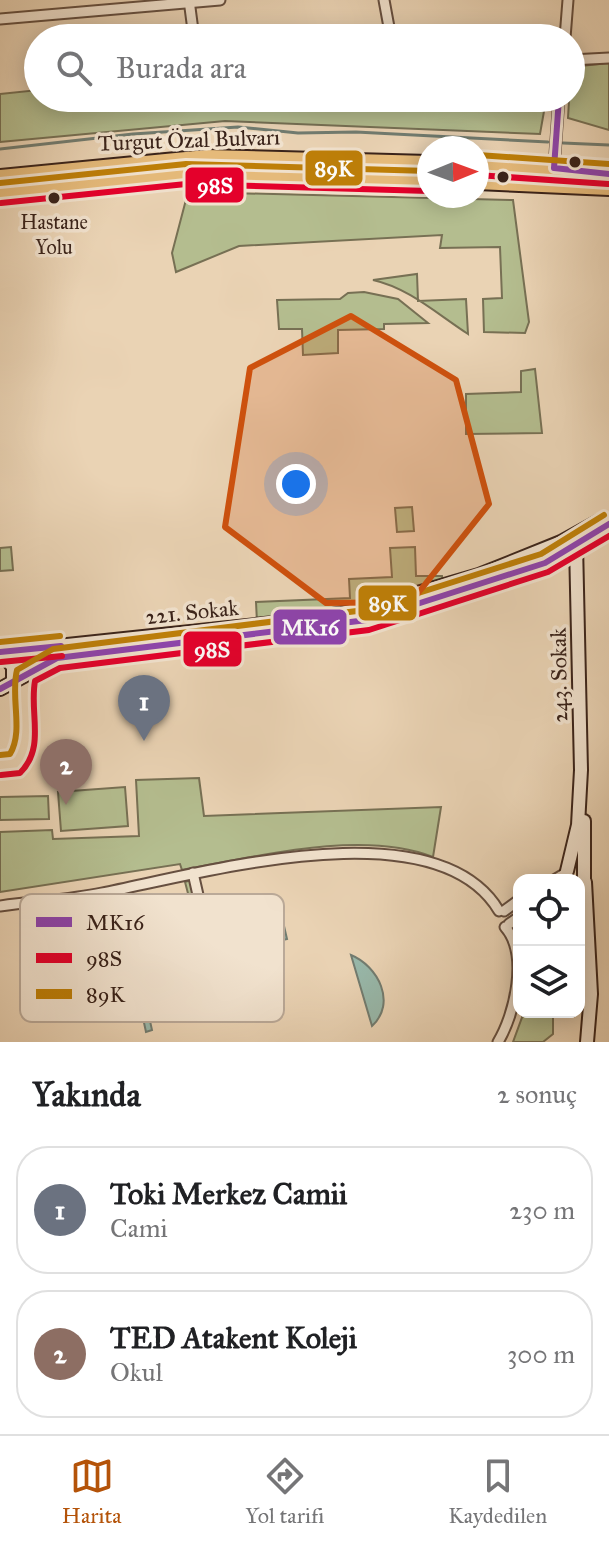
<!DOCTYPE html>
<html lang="tr">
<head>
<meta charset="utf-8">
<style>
  :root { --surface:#fff; --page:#f6f6f6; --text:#202124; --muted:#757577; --line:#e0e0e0; --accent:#b45309 }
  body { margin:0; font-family:"IM FELL Great Primer",serif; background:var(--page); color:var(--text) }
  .controls { position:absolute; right:24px; bottom:24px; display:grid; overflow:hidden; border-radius:16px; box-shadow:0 4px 20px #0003 }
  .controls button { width:72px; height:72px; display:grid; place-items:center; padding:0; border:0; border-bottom:2px solid var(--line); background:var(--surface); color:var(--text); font:40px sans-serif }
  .compass { position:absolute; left:417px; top:136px; width:72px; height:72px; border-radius:50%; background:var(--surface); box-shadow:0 4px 20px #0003; rotate:89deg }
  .you { position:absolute; left:296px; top:484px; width:28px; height:28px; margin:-20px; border:6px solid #fff; border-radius:50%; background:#1a73e8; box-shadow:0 0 0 12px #1a73e833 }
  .badge { display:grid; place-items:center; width:52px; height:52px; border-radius:50%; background:var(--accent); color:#fff; font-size:26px; font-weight:700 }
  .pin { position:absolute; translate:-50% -66px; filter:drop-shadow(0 2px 4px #0008) }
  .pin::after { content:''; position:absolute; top:42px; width:28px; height:24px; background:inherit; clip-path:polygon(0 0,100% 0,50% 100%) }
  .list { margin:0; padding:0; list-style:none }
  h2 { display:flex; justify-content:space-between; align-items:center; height:104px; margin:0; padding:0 32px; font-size:34px }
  h2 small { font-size:26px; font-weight:400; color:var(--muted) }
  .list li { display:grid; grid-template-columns:52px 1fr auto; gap:24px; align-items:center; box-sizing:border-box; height:128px; margin:0 16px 16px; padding:0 16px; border:2px solid var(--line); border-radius:32px }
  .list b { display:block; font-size:30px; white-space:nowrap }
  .list p { margin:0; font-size:26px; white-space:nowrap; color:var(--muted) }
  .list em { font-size:26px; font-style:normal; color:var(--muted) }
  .icon { flex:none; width:44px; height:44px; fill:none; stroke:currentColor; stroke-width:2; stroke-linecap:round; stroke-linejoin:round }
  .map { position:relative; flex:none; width:609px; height:1042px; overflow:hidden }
  .search { position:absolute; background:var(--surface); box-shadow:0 4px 20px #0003; left:24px; right:24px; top:24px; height:88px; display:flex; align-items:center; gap:20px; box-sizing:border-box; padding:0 28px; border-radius:44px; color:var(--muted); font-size:30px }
  .sheet { height:392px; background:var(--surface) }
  nav { display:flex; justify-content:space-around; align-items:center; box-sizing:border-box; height:112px; border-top:2px solid var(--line); background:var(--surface); font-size:22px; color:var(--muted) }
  nav a { display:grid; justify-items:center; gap:4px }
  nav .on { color:var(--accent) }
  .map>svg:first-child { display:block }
  .green { fill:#b4bd8f; stroke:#777054; stroke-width:2 }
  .water { fill:#98b8aa; stroke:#727c70; stroke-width:2 }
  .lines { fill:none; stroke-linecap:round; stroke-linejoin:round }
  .stream { stroke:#727c70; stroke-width:3 }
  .street-casing { stroke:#664f40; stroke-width:13 }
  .secondary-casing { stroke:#3a231a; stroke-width:16 }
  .primary-casing { stroke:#3a231a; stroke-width:18 }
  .street { stroke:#f1e2ce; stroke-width:9 }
  .secondary { stroke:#f1e2ce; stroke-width:12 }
  .primary { stroke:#e5ba7a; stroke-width:14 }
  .bus-1-casing { stroke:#f1e2ce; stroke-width:12 }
  .bus-2-casing { stroke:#f1e2ce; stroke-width:12 }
  .bus-3-casing { stroke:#f1e2ce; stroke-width:12 }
  .bus-1 { stroke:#8e44ad; stroke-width:6 }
  .bus-2 { stroke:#e4002b; stroke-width:6 }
  .bus-3 { stroke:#be7f08; stroke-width:6 }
  .marked { fill:#ce510e; fill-opacity:0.2; stroke:#ce510e; stroke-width:6; stroke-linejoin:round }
  .bus-dot { fill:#3a231a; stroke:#f1e2ce; stroke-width:3 }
  .labels { text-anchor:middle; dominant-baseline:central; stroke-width:7; stroke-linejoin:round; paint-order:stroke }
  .bus-label { font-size:20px; fill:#3a231a; stroke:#f1e2ce }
  .street-label { font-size:22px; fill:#3a231a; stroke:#f1e2ce }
  .key { fill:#f1e2ce; stroke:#baa998; stroke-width:2 }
  .key-label { font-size:22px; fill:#3a231a }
  .line-badge { stroke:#f1e2ce; stroke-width:3 }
  .badge-label { font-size:22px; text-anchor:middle; font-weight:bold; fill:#fff }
</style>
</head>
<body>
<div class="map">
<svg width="609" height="1042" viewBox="0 0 609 1042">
  <rect width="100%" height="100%" fill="#ead3b4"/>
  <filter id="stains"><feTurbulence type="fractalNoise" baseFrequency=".0025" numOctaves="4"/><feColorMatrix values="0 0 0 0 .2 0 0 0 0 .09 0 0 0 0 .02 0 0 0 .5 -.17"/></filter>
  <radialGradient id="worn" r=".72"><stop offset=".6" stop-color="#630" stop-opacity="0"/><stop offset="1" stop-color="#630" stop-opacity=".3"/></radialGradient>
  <g class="green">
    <polygon points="609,63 609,130 568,118 571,67"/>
    <polygon points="38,90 38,98 546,100 540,134 225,121 0,142 0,94"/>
    <polygon points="188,192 513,200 529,322 525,333 484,332 483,299 502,298 500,247 440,248 442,235 239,246 176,272 172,253"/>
    <path d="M417 274 418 301 466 299 468 334C437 314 409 288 373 280Z"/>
    <polygon points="364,292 398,299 428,323 384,324 384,329 338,330 338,353 303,355 302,329 279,329 277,300 340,299 348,293"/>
    <polygon points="535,369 542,433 466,434 466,394 521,392 521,371"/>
    <polygon points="412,507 414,531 397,532 395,508"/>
    <polygon points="11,547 13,570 0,571 0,548"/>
    <polygon points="415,547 416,576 442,576 443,582 375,600 257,622 256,602 350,598 349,579 392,577 390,548"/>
    <path d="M199 778 204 816 441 807 433 857C362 829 254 857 182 870L180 864 0 892V832L52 830 53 839 139 836 136 780Z"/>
    <polygon points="125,787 128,826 61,831 58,792"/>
    <polygon points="48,796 49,819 0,820 0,797"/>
    <polygon points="191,880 201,890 209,925 196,924 185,882"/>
    <polygon points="524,1012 553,1012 553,1034 543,1042 513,1042"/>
  </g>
  <g class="water">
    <polygon points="284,926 287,939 259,946 256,933"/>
    <path d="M351 955C378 966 397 1003 372 1026Z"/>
    <polygon points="130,958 136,958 152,1030 146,1032"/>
  </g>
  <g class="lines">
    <g class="stream">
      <polyline points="563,143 609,145"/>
      <polyline points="0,149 133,134 238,127 298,133 356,132 548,142"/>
    </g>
    <defs>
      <g id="street">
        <polyline points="189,0 194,38"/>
        <polyline points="384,0 391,38"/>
        <polyline points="0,19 220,0"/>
        <polyline points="565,38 568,0"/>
        <polyline points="571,60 609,58"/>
        <polyline points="554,168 559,98"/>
        <polyline points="193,873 198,895"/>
        <polyline points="554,880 564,874"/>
        <path d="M0 906C34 901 69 900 102 893 200 874 436 805 499 911"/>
        <polyline points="504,911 519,900"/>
        <polyline points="509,924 519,917"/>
        <path d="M498 1042C515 1014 529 954 505 927"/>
      </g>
      <g id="secondary">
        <polyline points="0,652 312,619 366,608 479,575 561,542 599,521"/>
        <polyline points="1,652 13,667 13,682"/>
        <polyline points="0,689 57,658 367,620 457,594 545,563 609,524"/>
        <polyline points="584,821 584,879"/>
        <polyline points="567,871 578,825 581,770 576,544"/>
        <polyline points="585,882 591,994 587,1042"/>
      </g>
      <g id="primary">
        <polyline points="477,165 609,174"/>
        <polyline points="0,177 207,157 429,163"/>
        <polyline points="477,182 609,188"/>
        <polyline points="0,193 186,174 429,181"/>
      </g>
    </defs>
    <use href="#street" class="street-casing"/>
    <use href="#secondary" class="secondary-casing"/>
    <use href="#primary" class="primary-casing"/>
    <use href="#street" class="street"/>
    <use href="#secondary" class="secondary"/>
    <use href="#primary" class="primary"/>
    <defs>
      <g id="bus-1">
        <polyline points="559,98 554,168 609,174"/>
        <polyline points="0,652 61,646"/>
        <polyline points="0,689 57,658 367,620 545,563 609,524"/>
      </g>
      <g id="bus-2">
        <polyline points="477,175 608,184"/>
        <polyline points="1,203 186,184 429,191"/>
        <polyline points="1,662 62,656"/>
        <path d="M1 775 20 773C46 747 29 713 35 681L60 668 369 630 548 572 609 536"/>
      </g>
      <g id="bus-3">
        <polyline points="478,155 609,164"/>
        <polyline points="0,183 186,164 429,171"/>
        <polyline points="0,642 60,636"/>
        <path d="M0 755 10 754C24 731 10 697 17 670L53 649 365 610 541 554 604 515"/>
      </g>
    </defs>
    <use href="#bus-1" class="bus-1-casing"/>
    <use href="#bus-2" class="bus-2-casing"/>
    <use href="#bus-3" class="bus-3-casing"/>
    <use href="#bus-1" class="bus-1"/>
    <use href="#bus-2" class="bus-2"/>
    <use href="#bus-3" class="bus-3"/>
  </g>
  <path class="marked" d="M351 316 456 380 489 504 411 602 326 603 225 527 250 368Z"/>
  <g class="bus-dot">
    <circle cx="575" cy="162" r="7"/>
    <circle cx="503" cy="177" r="7"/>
    <circle cx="54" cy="198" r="7"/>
  </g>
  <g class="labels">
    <g class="bus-label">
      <text x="54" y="222">Hastane<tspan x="54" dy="25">Yolu</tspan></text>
    </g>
    <g class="street-label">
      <text transform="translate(189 140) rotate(-2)">Turgut Özal Bulvarı</text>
      <text transform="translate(192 612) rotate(-6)">221. Sokak</text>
      <text transform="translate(559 675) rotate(-91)">243. Sokak</text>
    </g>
  </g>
  <rect x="20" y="894" width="264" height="128" rx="12" class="key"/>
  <rect x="36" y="917" width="36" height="10" fill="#8e44ad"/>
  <rect x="36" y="953" width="36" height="10" fill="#e4002b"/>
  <rect x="36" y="989" width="36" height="10" fill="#be7f08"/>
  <g class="key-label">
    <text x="86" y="930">MK16</text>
    <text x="86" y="966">98S</text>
    <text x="86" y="1002">89K</text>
  </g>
  <g class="line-badge">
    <rect x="304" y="149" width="60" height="38" rx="8" fill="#be7f08"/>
    <rect x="184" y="166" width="61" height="38" rx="8" fill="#e4002b"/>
    <rect x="357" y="584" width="61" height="38" rx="8" fill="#be7f08"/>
    <rect x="272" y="608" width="76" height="38" rx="8" fill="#8e44ad"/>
    <rect x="182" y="630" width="61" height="38" rx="8" fill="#e4002b"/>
  </g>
  <g class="badge-label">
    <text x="334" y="176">89K</text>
    <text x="215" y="193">98S</text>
    <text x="388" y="611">89K</text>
    <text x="310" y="635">MK16</text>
    <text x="212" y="657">98S</text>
  </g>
  <rect width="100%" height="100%" filter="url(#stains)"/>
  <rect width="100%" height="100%" fill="url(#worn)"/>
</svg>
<div class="controls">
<button><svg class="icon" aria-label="locate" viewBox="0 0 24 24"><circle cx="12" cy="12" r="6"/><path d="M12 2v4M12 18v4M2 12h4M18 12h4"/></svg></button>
<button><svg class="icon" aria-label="layers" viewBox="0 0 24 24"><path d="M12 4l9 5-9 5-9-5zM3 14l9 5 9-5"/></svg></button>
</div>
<svg class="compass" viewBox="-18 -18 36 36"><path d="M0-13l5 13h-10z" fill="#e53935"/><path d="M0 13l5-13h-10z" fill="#757577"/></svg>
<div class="you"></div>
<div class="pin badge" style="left:144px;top:741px;background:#6b7280">1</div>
<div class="pin badge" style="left:66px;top:805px;background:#8d6e63">2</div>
<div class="search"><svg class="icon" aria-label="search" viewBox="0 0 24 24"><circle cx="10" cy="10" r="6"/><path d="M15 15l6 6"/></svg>Burada ara</div>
</div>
<section class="sheet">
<h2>Yakında<small>2 sonuç</small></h2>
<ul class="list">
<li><span class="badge" style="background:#6b7280">1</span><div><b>Toki Merkez Camii</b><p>Cami</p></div><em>230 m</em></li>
<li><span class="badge" style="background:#8d6e63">2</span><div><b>TED Atakent Koleji</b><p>Okul</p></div><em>300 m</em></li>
</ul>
</section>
<nav>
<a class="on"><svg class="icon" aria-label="map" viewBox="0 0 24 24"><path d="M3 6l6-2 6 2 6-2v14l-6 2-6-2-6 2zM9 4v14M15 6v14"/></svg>Harita</a>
<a><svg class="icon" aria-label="directions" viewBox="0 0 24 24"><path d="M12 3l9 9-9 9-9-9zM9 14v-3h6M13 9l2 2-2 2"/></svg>Yol tarifi</a>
<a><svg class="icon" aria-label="saved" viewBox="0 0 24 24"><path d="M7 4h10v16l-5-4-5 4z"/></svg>Kaydedilen</a>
</nav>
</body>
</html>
